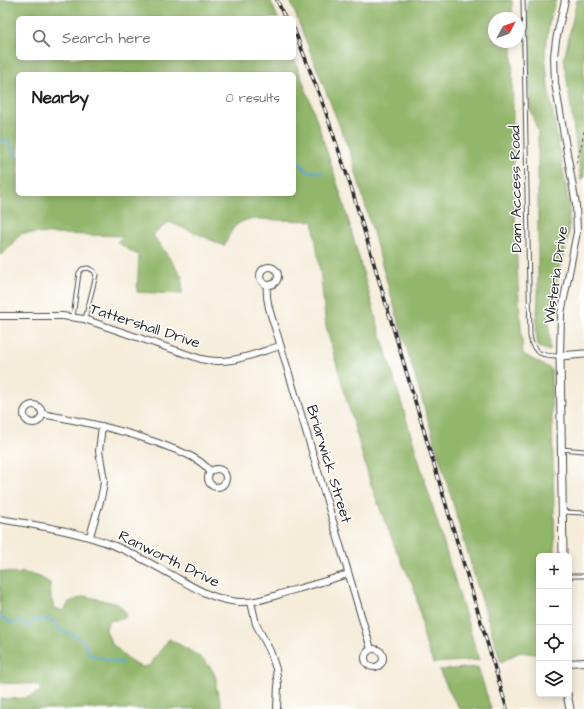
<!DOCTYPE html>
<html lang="en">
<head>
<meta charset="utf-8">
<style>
  :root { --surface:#fff; --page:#f6f6f6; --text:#202124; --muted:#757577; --line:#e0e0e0 }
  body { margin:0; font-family:"Architects Daughter",sans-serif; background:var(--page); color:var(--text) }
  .controls { position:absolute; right:12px; bottom:12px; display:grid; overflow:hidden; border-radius:6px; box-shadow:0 2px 10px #0003 }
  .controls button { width:36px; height:36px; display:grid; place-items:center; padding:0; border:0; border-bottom:1px solid var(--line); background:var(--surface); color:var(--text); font:20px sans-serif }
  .compass { position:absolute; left:488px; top:12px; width:36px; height:36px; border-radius:50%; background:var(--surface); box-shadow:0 2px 10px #0003; rotate:49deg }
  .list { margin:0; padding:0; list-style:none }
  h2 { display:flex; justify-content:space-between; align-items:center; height:52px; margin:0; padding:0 16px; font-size:17px }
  h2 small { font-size:13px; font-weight:400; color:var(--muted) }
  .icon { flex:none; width:22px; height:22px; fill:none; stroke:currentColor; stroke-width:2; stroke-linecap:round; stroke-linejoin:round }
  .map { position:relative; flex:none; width:584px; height:709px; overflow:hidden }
  .search { position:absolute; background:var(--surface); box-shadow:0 2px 10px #0003; left:16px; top:16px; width:280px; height:44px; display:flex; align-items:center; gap:10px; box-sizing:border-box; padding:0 14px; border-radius:6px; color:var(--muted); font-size:15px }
  .panel { position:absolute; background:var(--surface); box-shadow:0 2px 10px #0003; left:16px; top:72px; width:280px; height:124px; border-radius:6px }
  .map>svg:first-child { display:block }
  .forest { fill:#92b66b; stroke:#5e704b; fill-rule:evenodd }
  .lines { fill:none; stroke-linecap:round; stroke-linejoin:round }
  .stream { stroke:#62abda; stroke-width:2 }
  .service-casing { stroke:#494845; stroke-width:5 }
  .minor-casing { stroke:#494845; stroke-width:8 }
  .tertiary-casing { stroke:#494845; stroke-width:9 }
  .path { stroke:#494845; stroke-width:1; stroke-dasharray:3 3; stroke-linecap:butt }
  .service { stroke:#fff; stroke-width:3 }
  .minor { stroke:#fff; stroke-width:6 }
  .tertiary { stroke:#fff; stroke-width:7 }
  .rail-casing { stroke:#2b2b2b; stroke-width:3.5 }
  .rail { stroke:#fff; stroke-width:2; stroke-dasharray:6; stroke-linecap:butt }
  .labels { text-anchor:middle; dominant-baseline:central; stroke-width:3; stroke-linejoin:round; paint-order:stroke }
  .street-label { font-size:15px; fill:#2b2b2b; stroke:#fff }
</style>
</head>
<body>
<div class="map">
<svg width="584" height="709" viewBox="0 0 584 709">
  <rect width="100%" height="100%" fill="#fff"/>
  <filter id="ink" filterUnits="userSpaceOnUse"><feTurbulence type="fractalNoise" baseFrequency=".025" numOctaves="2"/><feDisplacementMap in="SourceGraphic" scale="8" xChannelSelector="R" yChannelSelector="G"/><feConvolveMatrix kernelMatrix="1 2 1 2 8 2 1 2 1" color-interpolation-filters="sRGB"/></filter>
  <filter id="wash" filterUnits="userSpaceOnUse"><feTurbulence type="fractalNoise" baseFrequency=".012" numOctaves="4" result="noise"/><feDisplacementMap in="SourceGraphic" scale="16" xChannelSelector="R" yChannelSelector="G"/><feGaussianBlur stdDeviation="0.9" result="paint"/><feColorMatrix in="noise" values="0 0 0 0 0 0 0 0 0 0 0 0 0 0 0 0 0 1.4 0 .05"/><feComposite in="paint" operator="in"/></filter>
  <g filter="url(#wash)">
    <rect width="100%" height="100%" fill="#f5ecd9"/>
    <g class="forest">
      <path d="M0 0H270L278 18H18V58H294L312 106 342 198 379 329 479 660 433 663 424 639 422 622 414 587 396 550 371 485 326 327 321 278 313 221 251 219C233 222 231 232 224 246L198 234 169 222 153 235 182 276V294L137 292 139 256 117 242 123 236 21 233 5 252 0 255ZM18 74H294V194H18Z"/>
      <polygon points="290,0 512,0 512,18 494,18 494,42 512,42 514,194 518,285 523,354 551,369 555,556 539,556 539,653 535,654 520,652 501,662 476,581 387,282 351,155"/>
      <polygon points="528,0 556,0 550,18 545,51 548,86 569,204 569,231 564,255 556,284 549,316 550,351 538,347 536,332 538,297 538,132 530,109 527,44"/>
      <polygon points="577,0 584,0 584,178 581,180 564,59"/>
      <path d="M0 571 18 574 23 572 40 577 50 583 51 599 55 608 64 611 69 602 85 596 118 604 126 613 125 618 110 621 107 625 106 630 111 643 134 664 143 667 148 666 152 664 154 659 169 639C185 648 211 659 216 679 216 682 216 685 216 688 218 695 222 702 221 709H0V699C16 698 28 701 41 690L40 687 33 684 0 683Z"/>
      <polygon points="478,667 491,709 460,709 453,698 439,670"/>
    </g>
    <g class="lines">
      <g class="stream">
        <polyline points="0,142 7,139 14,154 18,155"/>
        <polyline points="294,160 300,163 306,171 323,173"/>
        <polyline points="0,618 4,618 10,623 20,621 28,626 35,620 52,620 61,631 74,635 85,643 89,655 122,663"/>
      </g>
    </g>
  </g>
  <g filter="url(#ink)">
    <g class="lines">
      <defs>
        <g id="service">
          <path d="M523 0 530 336C533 355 543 356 560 356"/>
          <polyline points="73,317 79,273 82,269 88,268 94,271 96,275 85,319"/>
          <polyline points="561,449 584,451"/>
          <polyline points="562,512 584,513"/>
          <polyline points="569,576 584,576"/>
        </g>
        <g id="minor">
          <circle cx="269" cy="276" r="9"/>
          <path d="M267 285C265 302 273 321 278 337L371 649"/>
          <path d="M0 316H62L84 319 201 359C229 366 253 354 280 346"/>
          <polyline points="560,356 561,314 577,232 576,205 555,83 554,56 556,40 565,0"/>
          <circle cx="33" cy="414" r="9"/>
          <path d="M42 414C86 422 129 431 171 448 185 453 200 459 210 471"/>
          <circle cx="217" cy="478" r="9"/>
          <path d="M0 519C39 526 78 531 115 546 137 555 157 567 177 578 198 590 215 600 239 602 257 603 273 596 290 591 309 586 329 580 348 574"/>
          <polyline points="90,536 101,498 103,489 104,480 99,451 102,426"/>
          <polyline points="251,602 256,624 270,651 276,669 278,685 277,709"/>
          <circle cx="374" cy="658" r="9"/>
          <polyline points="569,663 584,662"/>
        </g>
        <g id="tertiary">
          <polyline points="563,556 560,356 584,354"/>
          <polyline points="567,694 570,709"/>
        </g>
      </defs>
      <use href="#service" class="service-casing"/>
      <use href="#minor" class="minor-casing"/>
      <use href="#tertiary" class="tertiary-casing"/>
      <polyline class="path" points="576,163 581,148 584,131"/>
      <use href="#service" class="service"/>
      <use href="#minor" class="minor"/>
      <use href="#tertiary" class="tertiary"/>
      <defs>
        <g id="rail">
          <polyline points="277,0 285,18"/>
          <polyline points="294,29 324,107 352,190 507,709"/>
        </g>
      </defs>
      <use href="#rail" class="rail-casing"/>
      <use href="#rail" class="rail"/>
    </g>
  </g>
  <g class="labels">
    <g class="street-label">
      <text transform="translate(516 189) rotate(-91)">Dam Access Road</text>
      <text transform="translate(556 275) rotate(-82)">Wisteria Drive</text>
      <text transform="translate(145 326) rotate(18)">Tattershall Drive</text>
      <text transform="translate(329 464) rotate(73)">Briarwick Street</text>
      <text transform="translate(169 559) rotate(26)">Ranworth Drive</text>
    </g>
  </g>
</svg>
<div class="controls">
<button>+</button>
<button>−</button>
<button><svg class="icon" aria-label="locate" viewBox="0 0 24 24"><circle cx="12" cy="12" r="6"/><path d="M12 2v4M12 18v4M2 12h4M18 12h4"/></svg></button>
<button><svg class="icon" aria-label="layers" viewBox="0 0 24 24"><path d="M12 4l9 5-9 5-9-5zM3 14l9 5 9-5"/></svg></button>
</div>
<svg class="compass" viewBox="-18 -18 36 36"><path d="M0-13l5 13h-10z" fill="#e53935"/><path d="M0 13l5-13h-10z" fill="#757577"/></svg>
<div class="search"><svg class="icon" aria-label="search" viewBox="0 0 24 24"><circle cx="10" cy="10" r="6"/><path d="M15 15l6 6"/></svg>Search here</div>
<section class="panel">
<h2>Nearby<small>0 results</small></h2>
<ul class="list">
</ul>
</section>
</div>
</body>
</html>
